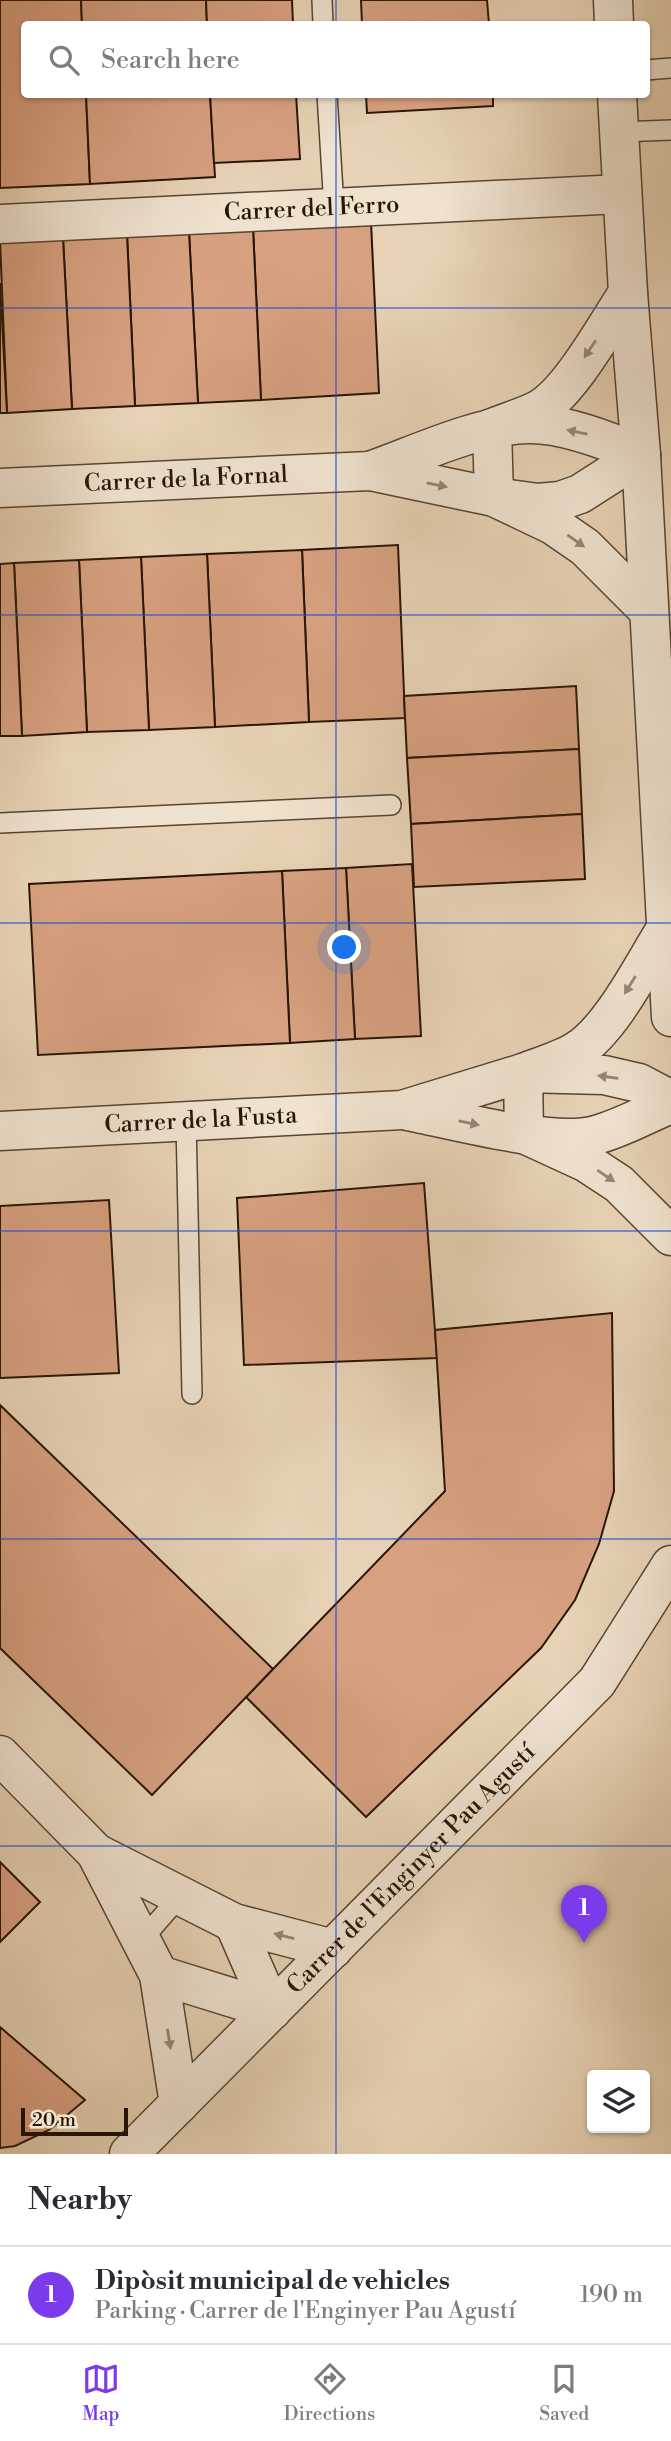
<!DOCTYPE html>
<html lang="en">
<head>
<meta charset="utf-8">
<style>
  :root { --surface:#fff; --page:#f7f7f7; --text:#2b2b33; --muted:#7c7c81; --line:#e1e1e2; --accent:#7c3aed }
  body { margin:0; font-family:"Libre Bodoni",serif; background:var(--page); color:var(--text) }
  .controls { position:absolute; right:21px; bottom:21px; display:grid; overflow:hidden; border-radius:7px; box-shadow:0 2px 5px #0004 }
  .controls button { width:63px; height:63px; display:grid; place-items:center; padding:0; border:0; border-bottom:2px solid var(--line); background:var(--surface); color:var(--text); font:35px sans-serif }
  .scale { position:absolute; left:21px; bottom:18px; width:107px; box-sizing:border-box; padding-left:7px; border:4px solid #291606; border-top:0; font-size:19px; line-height:24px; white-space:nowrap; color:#291606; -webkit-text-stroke:5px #efe2cf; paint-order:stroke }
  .you { position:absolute; left:345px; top:948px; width:24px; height:24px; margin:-18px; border:5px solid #fff; border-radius:50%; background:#1a73e8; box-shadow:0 0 0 10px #1a73e833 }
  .badge { display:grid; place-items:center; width:46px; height:46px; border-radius:50%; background:var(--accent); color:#fff; font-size:23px; font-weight:700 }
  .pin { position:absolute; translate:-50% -58px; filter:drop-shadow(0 2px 4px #0008) }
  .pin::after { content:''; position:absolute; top:37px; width:24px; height:21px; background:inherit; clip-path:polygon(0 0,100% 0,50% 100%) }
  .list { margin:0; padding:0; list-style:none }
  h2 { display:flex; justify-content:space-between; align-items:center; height:91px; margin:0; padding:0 28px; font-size:30px }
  h2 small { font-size:23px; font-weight:400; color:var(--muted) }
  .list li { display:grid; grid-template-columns:46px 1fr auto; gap:21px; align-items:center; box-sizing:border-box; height:98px; padding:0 28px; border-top:2px solid var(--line) }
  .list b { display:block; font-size:26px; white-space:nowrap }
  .list p { margin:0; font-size:23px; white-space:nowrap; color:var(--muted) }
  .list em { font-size:23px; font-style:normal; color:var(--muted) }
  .icon { flex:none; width:38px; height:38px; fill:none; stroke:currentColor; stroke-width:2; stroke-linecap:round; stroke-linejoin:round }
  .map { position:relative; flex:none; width:671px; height:2154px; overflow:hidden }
  .search { position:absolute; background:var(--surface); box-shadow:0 2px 5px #0004; left:21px; right:21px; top:21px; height:77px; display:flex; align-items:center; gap:18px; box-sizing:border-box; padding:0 24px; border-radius:7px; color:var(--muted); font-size:26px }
  .sheet { height:189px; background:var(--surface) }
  nav { display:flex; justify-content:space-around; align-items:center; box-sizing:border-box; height:98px; border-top:2px solid var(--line); background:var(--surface); font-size:19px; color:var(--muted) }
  nav a { display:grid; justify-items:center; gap:4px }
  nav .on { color:var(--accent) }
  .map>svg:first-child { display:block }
  .building { fill:#d7a080; stroke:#291606; stroke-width:2 }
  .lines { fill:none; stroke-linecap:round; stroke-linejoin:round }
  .lane-casing { stroke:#584532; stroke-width:22 }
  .street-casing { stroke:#584532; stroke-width:41 }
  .lane { stroke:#efe2cf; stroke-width:19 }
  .street { stroke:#efe2cf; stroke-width:38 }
  .oneway { fill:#968675 }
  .grid { fill:none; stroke:#1d4ed8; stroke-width:2; stroke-opacity:0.55 }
  .labels { text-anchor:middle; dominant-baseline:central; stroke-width:7; stroke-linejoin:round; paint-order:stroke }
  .street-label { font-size:24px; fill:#291606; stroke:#efe2cf }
</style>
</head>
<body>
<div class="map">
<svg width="671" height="2154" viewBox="0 0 671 2154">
  <rect width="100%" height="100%" fill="#e7d2b5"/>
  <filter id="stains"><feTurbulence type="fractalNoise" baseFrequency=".00286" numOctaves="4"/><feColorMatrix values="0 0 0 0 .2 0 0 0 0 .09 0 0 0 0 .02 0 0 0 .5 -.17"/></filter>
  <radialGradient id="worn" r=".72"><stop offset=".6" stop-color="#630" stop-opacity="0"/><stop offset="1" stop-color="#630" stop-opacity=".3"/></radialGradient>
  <g class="building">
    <polygon points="0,0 81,0 82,24 24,24 24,94 86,94 90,184 0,188"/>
    <polygon points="81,0 206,0 207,24 82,24"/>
    <polygon points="206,0 292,0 293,24 207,24"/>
    <polygon points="361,0 487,0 489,24 362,24"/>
    <polygon points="86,94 210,94 215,177 90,184"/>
    <polygon points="210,94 296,94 300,159 214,163"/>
    <polygon points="366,94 493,94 493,106 367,113"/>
    <polygon points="371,222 379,393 261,400 253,228"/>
    <polygon points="253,228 261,400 198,403 189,232"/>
    <polygon points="189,232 198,403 135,406 127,235"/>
    <polygon points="127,235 135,406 72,409 63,238"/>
    <polygon points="63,238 72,409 7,413 0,241"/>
    <polygon points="0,283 7,413 0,413"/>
    <polygon points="398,545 405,718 309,722 302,550"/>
    <polygon points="302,550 309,722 215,727 207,554"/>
    <polygon points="207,554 215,727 149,730 141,557"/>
    <polygon points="141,557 149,730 87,732 79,560"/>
    <polygon points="79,560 87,732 22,736 14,563"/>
    <polygon points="14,563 22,736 0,736 0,564"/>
    <polygon points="576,686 579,749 407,758 404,696"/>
    <polygon points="579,749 582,814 411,824 407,758"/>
    <polygon points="582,814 585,879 414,887 411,824"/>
    <polygon points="412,864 421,1036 355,1039 346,868"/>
    <polygon points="346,868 355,1039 290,1043 282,871"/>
    <polygon points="282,871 290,1043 38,1055 29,884"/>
    <polygon points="424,1183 437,1358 244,1365 237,1198"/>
    <polygon points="109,1200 119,1373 0,1378 0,1206"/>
    <polygon points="612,1313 614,1491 599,1544 575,1600 541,1648 366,1817 246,1697 445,1491 435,1330"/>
    <polygon points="0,1405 273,1669 152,1795 0,1648"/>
    <polygon points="0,1862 40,1902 0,1942"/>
    <polygon points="0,2027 85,2100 49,2130 15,2146 0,2148"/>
  </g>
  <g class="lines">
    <defs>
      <g id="lane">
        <polyline points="322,0 323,24"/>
        <polyline points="646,70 671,68"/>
        <polyline points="327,94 334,208"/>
        <polyline points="619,132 671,130"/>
        <polyline points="0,823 391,805"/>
        <polyline points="186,1122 192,1394"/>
        <polyline points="140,1942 180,1896"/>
      </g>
      <g id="street">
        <polyline points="613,0 614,24"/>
        <polyline points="617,94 628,293 641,455 671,1017"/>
        <path id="s1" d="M0 224 621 194"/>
        <path d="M628 293C607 324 570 393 538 410 524 417 507 422 492 428L494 497 553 525 585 547 648 610"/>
        <path d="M370 471C418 454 478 425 528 424 564 423 609 441 641 455"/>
        <path id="s2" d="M0 488 370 471 494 497 538 503 560 501 580 494 641 455"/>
        <path d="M667 927C644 963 613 1027 578 1050 563 1060 541 1066 523 1073L524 1134 587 1163 619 1184 671 1236"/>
        <path d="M408 1111C455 1120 552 1147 596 1135 622 1128 646 1114 671 1104"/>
        <path id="s3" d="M0 1131 402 1110 523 1073 604 1075 639 1083 671 1100"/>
        <polyline points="0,1755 96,1853 159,1975 179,2104"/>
        <polyline points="96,1853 234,1923 333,1949"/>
        <polyline points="234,1923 272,2010"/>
        <polyline points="159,1975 272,2010"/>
        <path id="s4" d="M129 2154 597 1682 671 1565"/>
      </g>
    </defs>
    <use href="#lane" class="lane-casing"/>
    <use href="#street" class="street-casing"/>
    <use href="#lane" class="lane"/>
    <use href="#street" class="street"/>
  </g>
  <defs><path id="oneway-solid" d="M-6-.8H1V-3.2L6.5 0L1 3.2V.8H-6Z" transform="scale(1.75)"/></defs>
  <g class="oneway">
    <use href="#oneway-solid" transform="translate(590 349) rotate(124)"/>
    <use href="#oneway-solid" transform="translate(577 432) rotate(-168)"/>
    <use href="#oneway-solid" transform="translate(437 485) rotate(12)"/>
    <use href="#oneway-solid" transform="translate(576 541) rotate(35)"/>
    <use href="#oneway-solid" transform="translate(630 985) rotate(122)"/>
    <use href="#oneway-solid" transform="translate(608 1077) rotate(-172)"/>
    <use href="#oneway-solid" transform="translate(469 1123) rotate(11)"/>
    <use href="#oneway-solid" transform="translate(606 1176) rotate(34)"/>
    <use href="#oneway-solid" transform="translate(284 1936) rotate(-166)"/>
    <use href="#oneway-solid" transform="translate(169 2039) rotate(81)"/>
  </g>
  <path class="grid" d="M336 0V24M336 94V2154M0 308H671M0 615H671M0 923H671M0 1231H671M0 1539H671M0 1846H671"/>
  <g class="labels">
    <g class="street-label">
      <text stroke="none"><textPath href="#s1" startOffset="312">Carrer del Ferro</textPath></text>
      <text stroke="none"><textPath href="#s2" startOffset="186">Carrer de la Fornal</textPath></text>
      <text stroke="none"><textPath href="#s3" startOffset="201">Carrer de la Fusta</textPath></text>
      <text stroke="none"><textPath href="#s4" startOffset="401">Carrer de l'Enginyer Pau Agustí</textPath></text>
    </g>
  </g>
  <rect width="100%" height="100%" filter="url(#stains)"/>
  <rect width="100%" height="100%" fill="url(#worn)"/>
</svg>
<div class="controls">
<button><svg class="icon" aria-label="layers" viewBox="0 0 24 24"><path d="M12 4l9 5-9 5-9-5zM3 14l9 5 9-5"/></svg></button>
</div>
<div class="scale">20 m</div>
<div class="you"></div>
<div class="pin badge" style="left:584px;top:1943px">1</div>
<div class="search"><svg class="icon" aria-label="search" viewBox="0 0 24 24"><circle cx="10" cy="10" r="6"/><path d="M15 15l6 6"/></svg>Search here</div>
</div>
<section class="sheet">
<h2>Nearby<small></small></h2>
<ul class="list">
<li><span class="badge">1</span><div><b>Dipòsit municipal de vehicles</b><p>Parking · Carrer de l'Enginyer Pau Agustí</p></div><em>190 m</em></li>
</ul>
</section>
<nav>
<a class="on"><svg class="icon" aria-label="map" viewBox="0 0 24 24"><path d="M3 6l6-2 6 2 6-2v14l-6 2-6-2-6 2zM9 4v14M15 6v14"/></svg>Map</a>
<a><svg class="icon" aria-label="directions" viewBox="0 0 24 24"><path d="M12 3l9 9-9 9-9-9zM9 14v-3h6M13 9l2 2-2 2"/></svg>Directions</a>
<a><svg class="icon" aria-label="saved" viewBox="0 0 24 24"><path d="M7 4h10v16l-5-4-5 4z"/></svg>Saved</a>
</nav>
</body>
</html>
